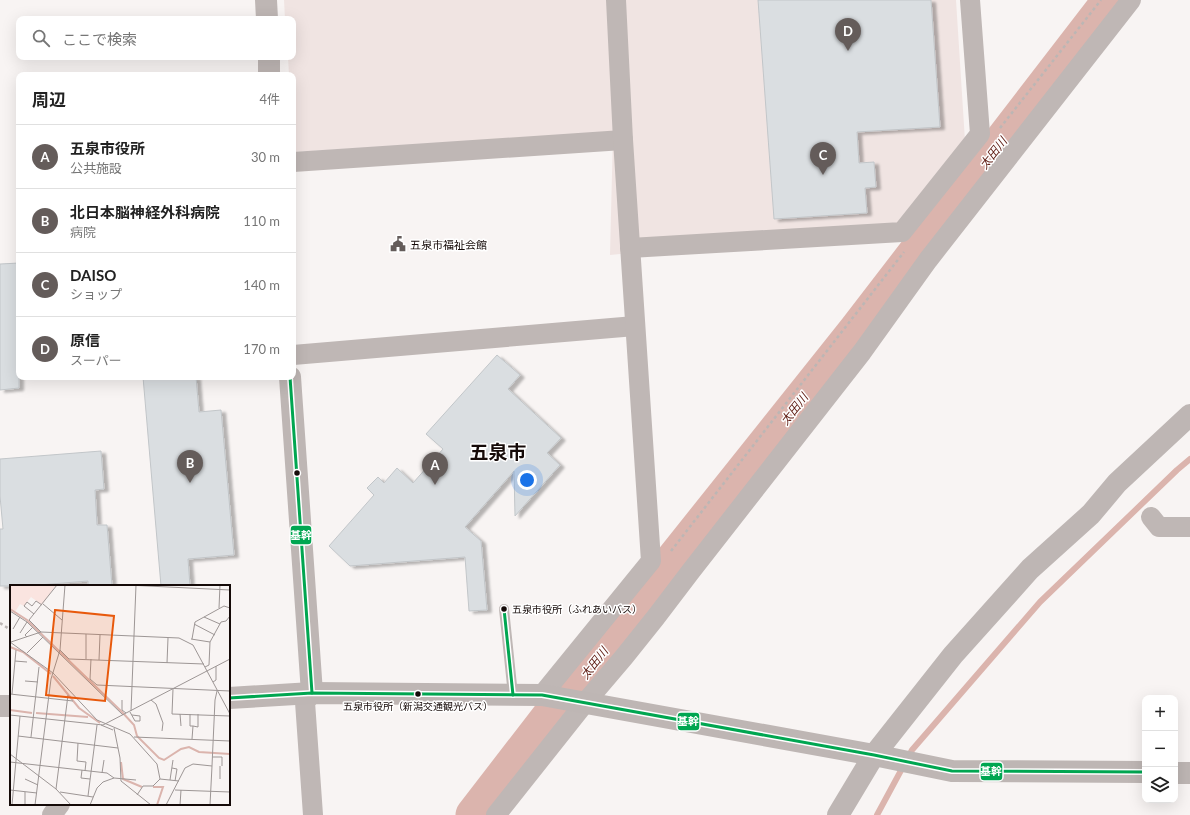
<!DOCTYPE html>
<html lang="ja">
<head>
<meta charset="utf-8">
<style>
  :root { --surface:#fff; --page:#f2f2f2; --text:#222; --muted:#767676; --line:#e0e0e0; --accent:#645c5a }
  body { margin:0; font-family:Lato,"Noto Sans JP",sans-serif; background:var(--page); color:var(--text) }
  .controls { position:absolute; right:12px; bottom:12px; display:grid; overflow:hidden; border-radius:8px; box-shadow:0 4px 16px #0002 }
  .controls button { width:36px; height:36px; display:grid; place-items:center; padding:0; border:0; border-bottom:1px solid var(--line); background:var(--surface); color:var(--text); font:20px sans-serif }
  .you { position:absolute; left:527px; top:480px; width:14px; height:14px; margin:-10px; border:3px solid #fff; border-radius:50%; background:#1a73e8; box-shadow:0 0 0 6px #1a73e833 }
  .badge { display:grid; place-items:center; width:26px; height:26px; border-radius:50%; background:var(--accent); color:#fff; font-size:13px; font-weight:700 }
  .pin { position:absolute; translate:-50% -33px; filter:drop-shadow(0 1px 2px #0008) }
  .pin::after { content:''; position:absolute; top:21px; width:14px; height:12px; background:inherit; clip-path:polygon(0 0,100% 0,50% 100%) }
  .list { margin:0; padding:0; list-style:none }
  h2 { display:flex; justify-content:space-between; align-items:center; height:52px; margin:0; padding:0 16px; font-size:17px }
  h2 small { font-size:13px; font-weight:400; color:var(--muted) }
  .list li { display:grid; grid-template-columns:26px 1fr auto; gap:12px; align-items:center; box-sizing:border-box; height:64px; padding:0 16px; border-top:1px solid var(--line) }
  .list b { display:block; font-size:15px; white-space:nowrap }
  .list p { margin:0; font-size:13px; white-space:nowrap; color:var(--muted) }
  .list em { font-size:13px; font-style:normal; color:var(--muted) }
  .icon { flex:none; width:22px; height:22px; fill:none; stroke:currentColor; stroke-width:2; stroke-linecap:round; stroke-linejoin:round }
  .map { position:relative; flex:none; width:1190px; height:815px; overflow:hidden }
  .search { position:absolute; background:var(--surface); box-shadow:0 4px 16px #0002; left:16px; top:16px; width:280px; height:44px; display:flex; align-items:center; gap:10px; box-sizing:border-box; padding:0 14px; border-radius:8px; color:var(--muted); font-size:15px }
  .panel { position:absolute; background:var(--surface); box-shadow:0 4px 16px #0002; left:16px; top:72px; width:280px; height:308px; border-radius:8px }
  .map>svg:first-child { display:block }
  .built { fill:#f0e4e2 }
  .lines { fill:none; stroke-linecap:round; stroke-linejoin:round }
  .stream { stroke:#dbb4ad; stroke-width:6 }
  .river { stroke:#dbb4ad; stroke-width:37 }
  .building { fill:#dadee1; stroke:#c2c6c9; filter:url(#shadow) }
  .path { stroke:#bcb6b4; stroke-width:2.5; stroke-dasharray:3 3; stroke-linecap:butt }
  .lane { stroke:#bfb7b5; stroke-width:10 }
  .street { stroke:#bfb7b5; stroke-width:20 }
  .secondary { stroke:#beb6b4; stroke-width:22 }
  .bus-1-casing { stroke:#fff; stroke-width:6 }
  .bus-1 { stroke:#00a651; stroke-width:3 }
  .bus-dot { fill:#150a08; stroke:#fff; stroke-width:1.5 }
  .labels { text-anchor:middle; dominant-baseline:central; stroke-width:3; stroke-linejoin:round; paint-order:stroke }
  .bus-label { font-size:10px; fill:#150a08; stroke:#fff; text-anchor:start }
  .poi-label { font-size:11px; fill:#150a08; stroke:#fff; text-anchor:start }
  .water-label { font-size:12px; font-style:italic; fill:#632219; stroke:#fff }
  .town-label { font-size:19px; font-weight:bold; fill:#150a08; stroke:#fff }
  .inset-river { fill:none; stroke:#dbb4ad; stroke-width:2 }
  .inset-road { fill:none; stroke:#9d9695; stroke-width:1 }
  .view { fill:#e8590c; fill-opacity:0.15; stroke:#e8590c; stroke-width:2 }
  .inset-edge { fill:none; stroke:#150a08; stroke-width:2 }
  .line-badge { stroke:#fff; stroke-width:1.5 }
  .badge-label { font-size:11px; text-anchor:middle; font-weight:bold; fill:#fff }
</style>
</head>
<body>
<div class="map">
<svg width="1190" height="815" viewBox="0 0 1190 815">
  <defs>
    <filter id="shadow"><feDropShadow dx="4.5" dy="2.5" stdDeviation="1" flood-color="#0004"/></filter>
  </defs>
  <rect width="100%" height="100%" fill="#f8f4f3"/>
  <polygon class="built" points="284,0 956,0 965,141 902,226 610,255 613,133 295,152 293,128 293,75 289,75 288,57 293,57 293,19 285,19"/>
  <g class="lines">
    <polyline class="stream" points="877,815 912,750 1040,602 1177,470 1190,459"/>
    <polyline class="river" points="474,815 589,666 857,330 1111,0"/>
  </g>
  <g class="building">
    <polygon points="758,0 931,0 940,127 857,132 859,163 874,162 876,187 865,188 867,213 774,219"/>
    <polygon points="19,263 19,388 0,390 0,264"/>
    <polygon points="497,355 520,375 508,389 561,438 547,453 560,465 515,516 514,471 465,527 481,541 487,610 469,611 465,557 350,566 329,546 374,495 367,488 378,477 384,483 397,468 413,483 443,449 426,434"/>
    <polygon points="143,377 196,377 199,412 221,410 234,555 188,559 190,586 161,586"/>
    <polygon points="101,451 104,489 95,490 97,525 107,525 112,586 88,586 88,581 27,586 0,586 0,529 3,529 0,496 0,459"/>
  </g>
  <g class="lines">
    <g class="path">
      <polyline points="1000,128 1101,0"/>
      <polyline points="671,551 904,252"/>
      <polyline points="0,623 11,630"/>
    </g>
    <polyline class="lane" points="504,609 513,695"/>
    <g class="street">
      <polyline points="293,162 623,140"/>
      <polyline points="630,248 902,232 980,134 970,0"/>
      <polyline points="293,355 635,326"/>
      <polyline points="1151,517 1159,527 1190,527"/>
      <polyline points="312,693 305,702 313,815"/>
      <polyline points="542,695 651,561 623,140 616,0"/>
      <polyline points="52,815 60,804"/>
      <polyline points="496,815 584,704 624,657 656,617 691,571 862,352 928,260 1131,0"/>
    </g>
    <g class="secondary">
      <polyline points="266,0 267,19"/>
      <polyline points="269,57 269,75"/>
      <polyline points="290,377 312,693"/>
      <polyline points="229,698 312,693 542,695 874,755 952,771 1145,772"/>
      <polyline points="0,706 11,706"/>
      <polyline points="1175,773 1190,773"/>
      <polyline points="838,815 874,755 953,655 1030,569 1091,514 1117,483 1190,415"/>
    </g>
    <defs>
      <g id="bus-1">
        <polyline points="290,377 312,693"/>
        <polyline points="504,609 513,695"/>
        <polyline points="229,698 312,693 542,695 874,755 952,771 1145,772"/>
      </g>
    </defs>
    <use href="#bus-1" class="bus-1-casing"/>
    <use href="#bus-1" class="bus-1"/>
  </g>
  <defs>
    <symbol id="civic-bare" viewBox="-9 -9 18 18"><path d="M-.6-6.5H3V-4.5H.6V-3L4-1V1h2V6H-6V1h2V-1L-.6-3ZM-1.2 2.5V6h2.4V2.5Z" fill="#645c5a" stroke="#fff" stroke-width="2.5" paint-order="stroke"/></symbol>
  </defs>
  <g fill-rule="evenodd">
    <use href="#civic-bare" x="387" y="233" width="22" height="22"/>
  </g>
  <g class="bus-dot">
    <circle cx="297" cy="473" r="3.5"/>
    <circle cx="504" cy="609" r="3.5"/>
    <circle cx="418" cy="694" r="3.5"/>
  </g>
  <g class="labels">
    <g class="bus-label">
      <text x="512" y="609">五泉市役所（ふれあいバス）</text>
      <text x="418" y="706" text-anchor="middle">五泉市役所（新潟交通観光バス）</text>
    </g>
    <g class="poi-label">
      <text x="410" y="244">五泉市福祉会館</text>
    </g>
    <g class="water-label">
      <text transform="translate(993 153) rotate(-52)">太田川</text>
      <text transform="translate(794 409) rotate(-52)">太田川</text>
      <text transform="translate(594 663) rotate(-52)">太田川</text>
    </g>
    <g class="town-label">
      <text x="498" y="451">五泉市</text>
    </g>
  </g>
  <g transform="translate(10 585)">
    <rect width="220" height="220" fill="#f8f4f3"/>
    <path d="M0 0H46L32 20 21 12 14 21 10 19 5 27 0 24Z" fill="#fae4e0"/>
    <path class="inset-river" d="M0 24 17 35 112 127 124 140 127 151 149 173 154 175 171 164 179 162 189 167 220 169M0 62 13 67 41 89M43 91 69 123 90 138M0 125 22 128M26 128 78 132M111 177 113 194 132 202M143 202H153L147 220"/>
    <path class="inset-road" d="M117 0 220 5M33 19 52 35M209 23 210 0M0 26 17 37 113 130M24 29 14 21 17 17 22 21 26 16 32 20M194 32 210 39M184 39 205 50M3 44 10 32M31 47 19 35 47 0M10 48 17 37M17 52 15 50 23 42M181 54 200 57M182 54 185 37 214 21 220 23M0 57 43 88 87 135 120 149 147 179 150 194M1 57 31 47 169 53 183 60 197 86M50 65 59 74 194 79M17 68 33 52M76 74V49M81 74 80 94 87 100 220 106M89 75 90 50M5 76 17 77M157 78 158 53M195 82 199 80 200 57 211 37 216 36 220 31M197 86 220 129M15 96 28 97M203 97 206 95V81M163 104 162 129 220 131M0 109 63 116M2 109 6 65M112 115V125L116 128M141 115 146 119 153 138 152 146M121 126 126 0M120 127 125 136H130V131L122 130M170 129 171 141M180 129V141H183L188 142V129M0 130 93 140 220 74M91 140 103 145M104 143 110 173 111 196 141 220M8 151 108 163M21 152 29 82M124 152 220 156M182 154 183 141M68 158 67 176 76 177 75 186M0 169 46 204 61 220M202 172H212V181M0 177 97 188 104 193M162 183 167 184 165 196M72 185 71 193 80 194M92 188 94 175M15 194 28 200M210 194V181M160 195 163 175M46 204 58 110M0 205 27 208M165 205 220 207M50 207 83 212M127 210 133 201H143L150 194 169 196M78 211 87 140M2 220 10 131M15 220V207M25 220 41 94 50 65 55 0M80 220 87 203 93 197 104 193 126 195M156 220 175 183 183 179 202 181 205 115 207 106M170 220 171 205M200 220 202 181"/>
    <path class="view" d="M45 25 104 31 95 116 36 110Z"/>
    <rect width="220" height="220" class="inset-edge"/>
  </g>
  <g class="line-badge">
    <rect x="290" y="525" width="22" height="20" rx="4" fill="#00a651"/>
    <rect x="677" y="712" width="23" height="19" rx="4" fill="#00a651"/>
    <rect x="980" y="762" width="23" height="19" rx="4" fill="#00a651"/>
  </g>
  <g class="badge-label">
    <text x="301" y="539">基幹</text>
    <text x="688" y="725">基幹</text>
    <text x="991" y="775">基幹</text>
  </g>
</svg>
<div class="controls">
<button>+</button>
<button>−</button>
<button><svg class="icon" aria-label="layers" viewBox="0 0 24 24"><path d="M12 4l9 5-9 5-9-5zM3 14l9 5 9-5"/></svg></button>
</div>
<div class="you"></div>
<div class="pin badge" style="left:435px;top:485px">A</div>
<div class="pin badge" style="left:190px;top:483px">B</div>
<div class="pin badge" style="left:823px;top:175px">C</div>
<div class="pin badge" style="left:848px;top:51px">D</div>
<div class="search"><svg class="icon" aria-label="search" viewBox="0 0 24 24"><circle cx="10" cy="10" r="6"/><path d="M15 15l6 6"/></svg>ここで検索</div>
<section class="panel">
<h2>周辺<small>4件</small></h2>
<ul class="list">
<li><span class="badge">A</span><div><b>五泉市役所</b><p>公共施設</p></div><em>30 m</em></li>
<li><span class="badge">B</span><div><b>北日本脳神経外科病院</b><p>病院</p></div><em>110 m</em></li>
<li><span class="badge">C</span><div><b>DAISO</b><p>ショップ</p></div><em>140 m</em></li>
<li><span class="badge">D</span><div><b>原信</b><p>スーパー</p></div><em>170 m</em></li>
</ul>
</section>
</div>
</body>
</html>
